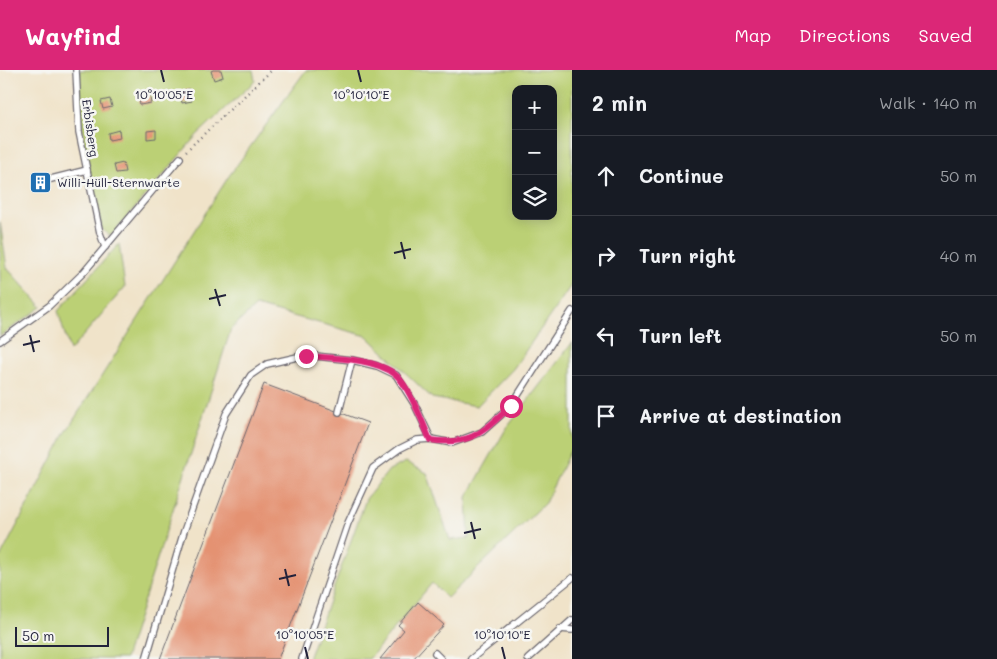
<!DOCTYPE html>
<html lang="en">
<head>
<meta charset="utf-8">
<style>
  :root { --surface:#171b24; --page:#242831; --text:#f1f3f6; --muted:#9ea1a6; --line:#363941; --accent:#db2777 }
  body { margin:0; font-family:Mali,sans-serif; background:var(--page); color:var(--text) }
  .controls { position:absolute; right:15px; top:15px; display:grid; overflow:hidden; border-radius:10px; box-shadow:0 2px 12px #0003 }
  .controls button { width:45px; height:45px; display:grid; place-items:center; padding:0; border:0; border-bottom:1px solid var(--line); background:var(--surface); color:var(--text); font:25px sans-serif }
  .scale { position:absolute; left:15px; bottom:12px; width:94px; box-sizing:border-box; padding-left:5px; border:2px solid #22223b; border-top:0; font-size:14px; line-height:18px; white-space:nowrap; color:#22223b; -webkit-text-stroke:4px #f6f6f2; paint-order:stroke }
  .stop { position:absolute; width:15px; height:15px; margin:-11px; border:4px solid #db2777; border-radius:50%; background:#fff }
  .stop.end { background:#db2777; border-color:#fff; box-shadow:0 1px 5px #0008 }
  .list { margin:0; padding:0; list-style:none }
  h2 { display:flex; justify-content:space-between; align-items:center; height:65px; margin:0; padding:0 20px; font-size:21px }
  h2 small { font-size:16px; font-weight:400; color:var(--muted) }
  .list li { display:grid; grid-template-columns:32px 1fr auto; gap:15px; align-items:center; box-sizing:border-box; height:80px; padding:0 20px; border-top:1px solid var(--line) }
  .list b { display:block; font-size:19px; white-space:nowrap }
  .list em { font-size:16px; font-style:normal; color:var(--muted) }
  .icon { flex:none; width:28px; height:28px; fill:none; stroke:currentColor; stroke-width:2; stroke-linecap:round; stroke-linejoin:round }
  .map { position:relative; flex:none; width:572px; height:589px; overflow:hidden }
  header { display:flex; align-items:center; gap:30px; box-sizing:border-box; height:70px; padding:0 25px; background:var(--accent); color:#fff }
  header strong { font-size:24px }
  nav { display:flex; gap:28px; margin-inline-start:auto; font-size:18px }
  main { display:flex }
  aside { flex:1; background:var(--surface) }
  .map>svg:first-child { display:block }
  .green { fill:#bbd074; stroke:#6e7958; fill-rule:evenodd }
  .building { fill:#e49272 }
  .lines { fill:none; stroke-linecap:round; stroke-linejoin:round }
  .service-casing { stroke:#6a666d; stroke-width:8 }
  .path { stroke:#6a666d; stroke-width:2.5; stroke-dasharray:1 4; stroke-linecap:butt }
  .service { stroke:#fff; stroke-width:5.5 }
  .route { stroke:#db2777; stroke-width:6 }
  .ticks { fill:none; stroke:#22223b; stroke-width:2 }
  .labels { text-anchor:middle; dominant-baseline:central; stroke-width:5; stroke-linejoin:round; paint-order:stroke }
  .street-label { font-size:12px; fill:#22223b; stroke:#f6f6f2 }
  .poi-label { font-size:12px; fill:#22223b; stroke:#f6f6f2; text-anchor:start }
  .ticks-label { font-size:12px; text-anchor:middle; fill:#22223b; stroke:#f6f6f2; stroke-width:5; stroke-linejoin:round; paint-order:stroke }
</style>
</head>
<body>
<header>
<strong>Wayfind</strong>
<nav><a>Map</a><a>Directions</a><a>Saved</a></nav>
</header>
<main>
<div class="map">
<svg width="572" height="589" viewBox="0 0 572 589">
  <rect width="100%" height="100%" fill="#f6f6f2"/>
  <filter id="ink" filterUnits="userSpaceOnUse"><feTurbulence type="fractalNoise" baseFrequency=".02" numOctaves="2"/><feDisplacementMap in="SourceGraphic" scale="10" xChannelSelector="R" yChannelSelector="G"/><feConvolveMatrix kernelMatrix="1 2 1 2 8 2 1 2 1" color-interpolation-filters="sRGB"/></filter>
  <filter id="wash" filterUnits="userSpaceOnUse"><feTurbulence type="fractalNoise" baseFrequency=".0096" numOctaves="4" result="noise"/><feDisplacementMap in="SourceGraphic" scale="20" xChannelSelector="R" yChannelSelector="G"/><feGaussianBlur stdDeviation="1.12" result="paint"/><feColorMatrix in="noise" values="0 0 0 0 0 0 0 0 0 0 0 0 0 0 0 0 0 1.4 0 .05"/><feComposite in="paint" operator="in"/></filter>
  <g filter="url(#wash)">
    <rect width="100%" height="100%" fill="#f0e3c9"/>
    <g class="green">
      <path d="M80 0H253L255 11 197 65 113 164 109 165 102 160C91 107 77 55 80 0Z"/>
      <path d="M306 0H572V214L513 299 477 336 432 328 367 266 256 236 231 259 125 589H0V488L66 362 229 106ZM516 19H553V146H516Z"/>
      <polygon points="0,152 7,198 42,237 0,266"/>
      <polygon points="119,174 125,217 70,281 58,241"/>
      <polygon points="572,273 572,377 545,433 447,528 432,513 369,589 308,589 366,429 389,400 406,392 427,403 450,470 469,468 467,427 506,359"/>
    </g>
    <g id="blocks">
      <g class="building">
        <polygon points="213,0 221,0 223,7 214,10 211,1"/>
        <polygon points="189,19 192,31 182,33 180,21"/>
        <polygon points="149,22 151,33 140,35 138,24"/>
        <polygon points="110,29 112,37 103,39 101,31"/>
        <polygon points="119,60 120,68 109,70 108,63"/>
        <polygon points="156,60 156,68 147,69 147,61"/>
        <polygon points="123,93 125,102 116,103 114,95"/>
        <polygon points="45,106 48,116 45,118 41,115 37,116 35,109"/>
        <polygon points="264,314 368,353 278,589 160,589"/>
        <polygon points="418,532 444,555 413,589 380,589 404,560 398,555"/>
      </g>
    </g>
  </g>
  <g filter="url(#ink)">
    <use href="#blocks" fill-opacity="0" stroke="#6a666d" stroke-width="1"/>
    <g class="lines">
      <defs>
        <g id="service">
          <polyline points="76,0 79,62 100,163 105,177"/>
          <polyline points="47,110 87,100"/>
          <polyline points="0,271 49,236 84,202 180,88"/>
          <polyline points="339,342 352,290"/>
          <polyline points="560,559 572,560"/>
          <polyline points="435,583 441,589"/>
          <polyline points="146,589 184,461 226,344 251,305 267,294 306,285 352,290 377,296 396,305 415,335 431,369"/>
          <polyline points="302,589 348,453 373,398 399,379 417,370 431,369 452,373 482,362 511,336 572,241"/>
          <polyline points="471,589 572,508"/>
          <polyline points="528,589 572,550"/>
        </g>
      </defs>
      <use href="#service" class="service-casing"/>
      <polyline class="path" points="186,81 272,0"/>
      <use href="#service" class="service"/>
    </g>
  </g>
  <g class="lines" filter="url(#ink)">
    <path class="route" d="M306 286C331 288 376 288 396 305 409 316 423 353 430 370 471 376 483 362 511 336"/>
  </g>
  <path class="ticks" d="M161 0 164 12M358 0 361 12M401 172 405 189M394 183 411 179M215 219 220 236M209 229 226 225M30 265 34 282M23 275 40 271M471 452 475 469M464 463 481 459M285 499 289 516M279 509 296 505M305 577 308 589M502 577 505 589"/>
  <defs>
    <symbol id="building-square" viewBox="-11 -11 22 22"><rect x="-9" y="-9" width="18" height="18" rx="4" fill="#1f6fb2" stroke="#f6f6f2"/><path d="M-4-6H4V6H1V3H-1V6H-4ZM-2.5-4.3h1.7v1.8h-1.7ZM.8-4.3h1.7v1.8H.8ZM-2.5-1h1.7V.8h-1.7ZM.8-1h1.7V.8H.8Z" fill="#fff"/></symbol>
  </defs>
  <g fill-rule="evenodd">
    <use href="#building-square" x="28" y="100" width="25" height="25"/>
  </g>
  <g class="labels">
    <g class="street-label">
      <text transform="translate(91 58) rotate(82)">Erbisberg</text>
    </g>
    <g class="poi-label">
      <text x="57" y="112">Willi-Hüll-Sternwarte</text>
    </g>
  </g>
  <g class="ticks-label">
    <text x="164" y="29">10°10'05"E</text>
    <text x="361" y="29">10°10'10"E</text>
    <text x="305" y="569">10°10'05"E</text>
    <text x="502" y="569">10°10'10"E</text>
  </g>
</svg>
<div class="controls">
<button>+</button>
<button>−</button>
<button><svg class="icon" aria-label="layers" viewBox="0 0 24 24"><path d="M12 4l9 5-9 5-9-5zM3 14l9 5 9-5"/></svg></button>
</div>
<div class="scale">50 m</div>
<div class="stop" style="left:511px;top:336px"></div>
<div class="stop end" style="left:306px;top:286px"></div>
</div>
<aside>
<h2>2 min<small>Walk · 140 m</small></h2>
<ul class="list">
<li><svg class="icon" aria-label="ahead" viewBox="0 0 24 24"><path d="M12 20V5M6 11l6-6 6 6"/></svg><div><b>Continue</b></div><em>50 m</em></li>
<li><svg class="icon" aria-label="right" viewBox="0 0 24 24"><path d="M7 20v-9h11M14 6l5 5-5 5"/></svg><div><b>Turn right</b></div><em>40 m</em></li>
<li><svg class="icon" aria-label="left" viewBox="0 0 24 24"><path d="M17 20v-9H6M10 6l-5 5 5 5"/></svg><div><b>Turn left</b></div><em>50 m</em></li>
<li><svg class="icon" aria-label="arrive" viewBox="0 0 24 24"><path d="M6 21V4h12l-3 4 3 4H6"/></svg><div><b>Arrive at destination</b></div></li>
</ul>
</aside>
</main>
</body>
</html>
